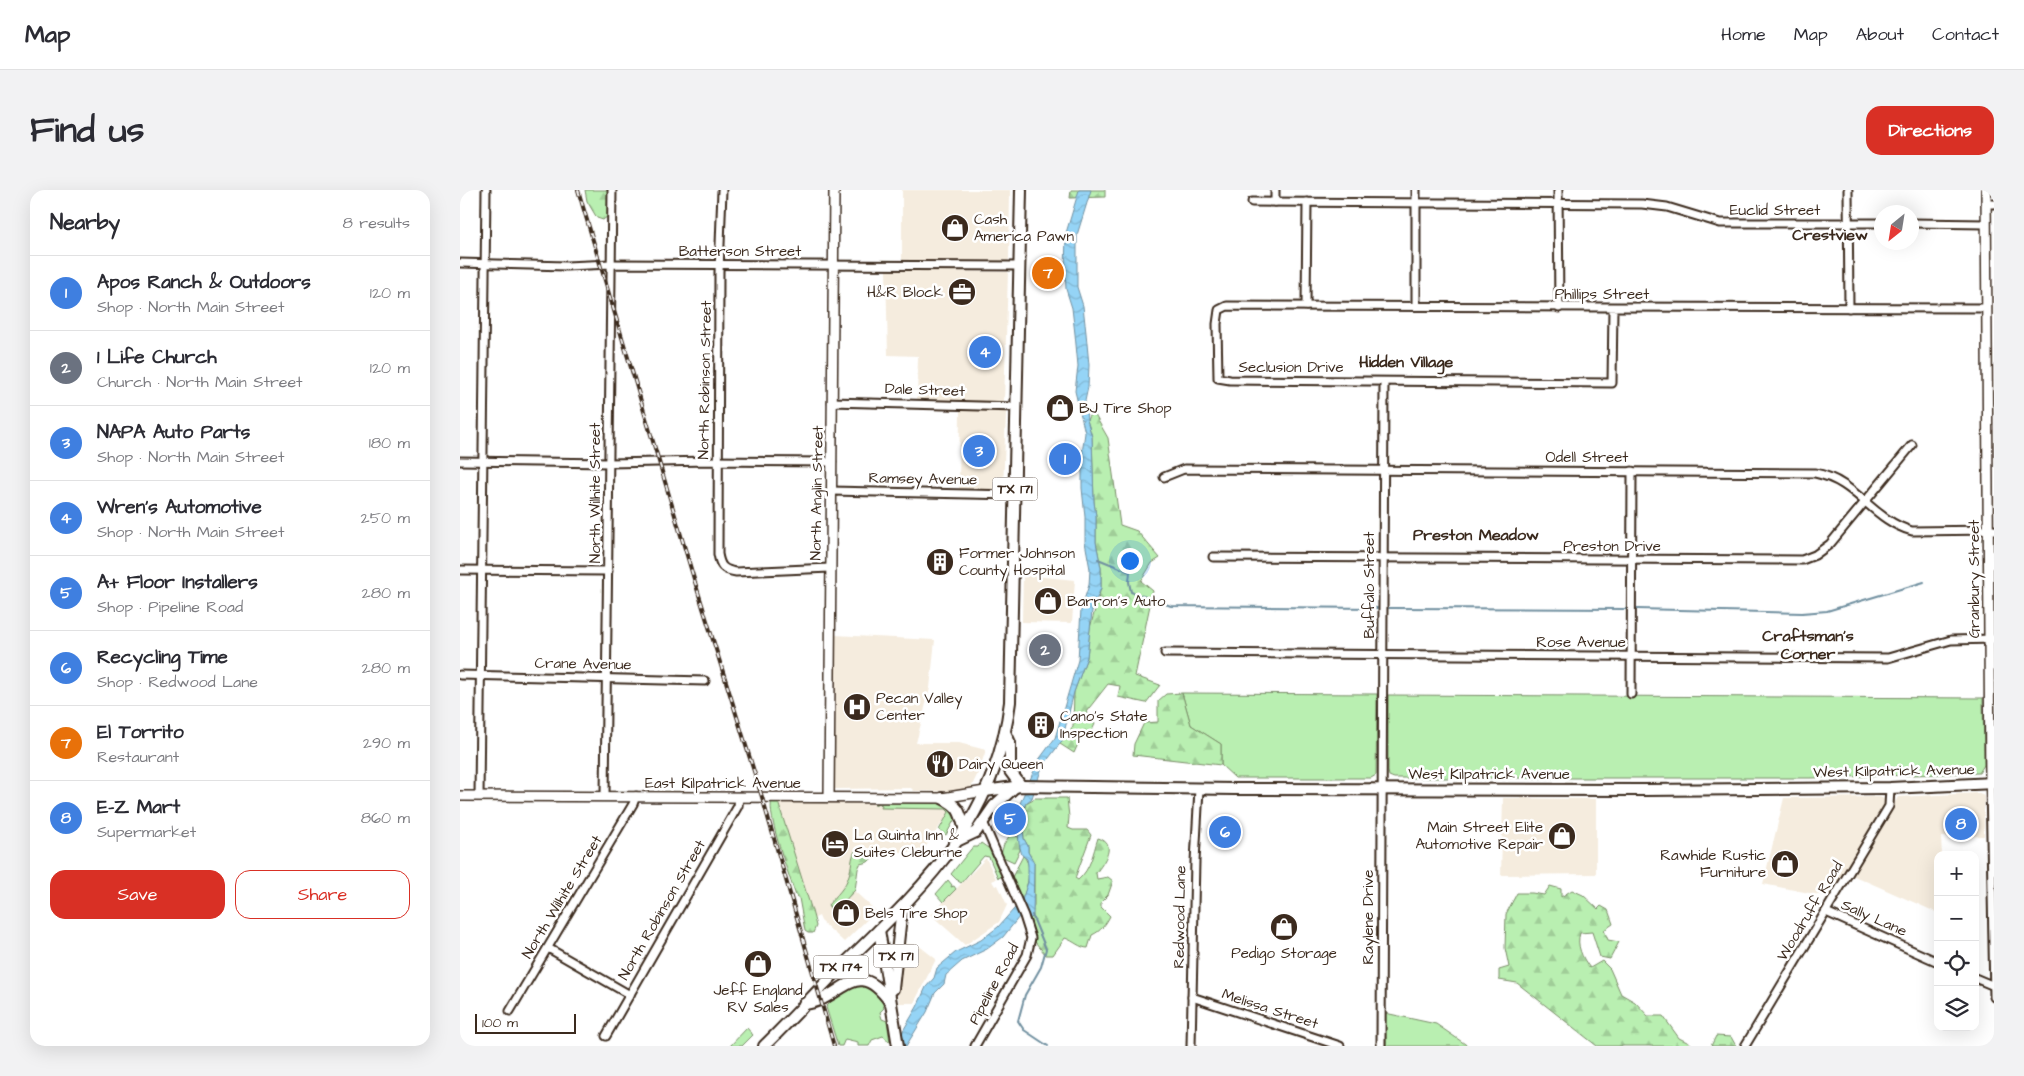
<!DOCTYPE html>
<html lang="en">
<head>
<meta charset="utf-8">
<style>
  :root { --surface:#fff; --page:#f2f2f3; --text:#2b2b33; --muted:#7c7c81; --line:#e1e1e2; --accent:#d93025 }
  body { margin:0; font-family:"Architects Daughter",sans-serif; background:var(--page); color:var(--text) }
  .controls { position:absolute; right:15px; bottom:15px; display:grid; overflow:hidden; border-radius:10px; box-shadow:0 5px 20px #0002 }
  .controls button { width:45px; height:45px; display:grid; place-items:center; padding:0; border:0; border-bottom:1px solid var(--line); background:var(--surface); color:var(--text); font:25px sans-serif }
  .compass { position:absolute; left:1414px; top:15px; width:45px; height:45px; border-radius:50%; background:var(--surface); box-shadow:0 5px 20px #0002; rotate:210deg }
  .scale { position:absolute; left:15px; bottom:12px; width:101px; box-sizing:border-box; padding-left:5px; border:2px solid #3b2a1e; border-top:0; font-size:14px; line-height:18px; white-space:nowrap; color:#3b2a1e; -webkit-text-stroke:4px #fff; paint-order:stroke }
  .you { position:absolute; left:669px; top:370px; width:18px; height:18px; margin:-12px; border:4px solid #fff; border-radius:50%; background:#1a73e8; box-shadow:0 0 0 8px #1a73e833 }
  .badge { display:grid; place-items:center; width:32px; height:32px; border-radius:50%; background:var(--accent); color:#fff; font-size:16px; font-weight:700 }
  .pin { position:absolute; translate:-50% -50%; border:2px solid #fff; box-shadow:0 1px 5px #0006 }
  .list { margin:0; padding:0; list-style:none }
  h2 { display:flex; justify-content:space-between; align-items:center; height:65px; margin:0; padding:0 20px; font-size:21px }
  h2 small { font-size:16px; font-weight:400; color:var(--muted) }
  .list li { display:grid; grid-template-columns:32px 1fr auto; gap:15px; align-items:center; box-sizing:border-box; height:75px; padding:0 20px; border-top:1px solid var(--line) }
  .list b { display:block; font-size:19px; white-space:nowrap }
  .list p { margin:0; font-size:16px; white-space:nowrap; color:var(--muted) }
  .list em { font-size:16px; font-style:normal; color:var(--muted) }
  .actions { display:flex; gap:10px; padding:15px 20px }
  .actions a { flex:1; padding:11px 0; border:1px solid var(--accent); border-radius:15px; text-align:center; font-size:18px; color:var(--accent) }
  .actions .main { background:var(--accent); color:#fff }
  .icon { flex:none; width:28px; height:28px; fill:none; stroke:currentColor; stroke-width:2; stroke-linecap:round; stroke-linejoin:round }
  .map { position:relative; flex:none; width:1534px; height:856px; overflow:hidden; border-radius:15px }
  header { display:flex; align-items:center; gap:30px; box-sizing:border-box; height:70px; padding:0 25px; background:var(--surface); border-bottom:1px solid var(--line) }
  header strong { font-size:24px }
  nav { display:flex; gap:28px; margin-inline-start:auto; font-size:18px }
  .intro { display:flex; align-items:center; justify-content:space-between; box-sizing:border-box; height:120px; padding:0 30px }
  h1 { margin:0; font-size:35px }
  .button { padding:12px 22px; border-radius:15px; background:var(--accent); color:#fff; font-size:18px; font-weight:700 }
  main { display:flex; gap:30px; padding:0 30px }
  aside { flex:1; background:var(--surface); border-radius:15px; box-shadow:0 5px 20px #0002 }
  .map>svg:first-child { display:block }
  .built { fill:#f5ecde }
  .green { fill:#b9efb1; stroke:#7a8c68 }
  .forest { fill:url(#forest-firs); stroke:#7a8c68 }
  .water { fill:url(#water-waves); stroke:#7190a0 }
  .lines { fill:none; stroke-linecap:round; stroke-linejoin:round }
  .stream { stroke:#7190a0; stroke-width:2 }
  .minor-casing { stroke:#3b2a1e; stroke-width:11 }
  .tertiary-casing { stroke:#3b2a1e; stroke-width:12 }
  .secondary-casing { stroke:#3b2a1e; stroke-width:14 }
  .primary-casing { stroke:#3b2a1e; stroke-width:14 }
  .minor { stroke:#fff; stroke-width:7 }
  .tertiary { stroke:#fff; stroke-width:9 }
  .secondary { stroke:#fff; stroke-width:10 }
  .primary { stroke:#fff; stroke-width:10 }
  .rail-casing { stroke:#3b2a1e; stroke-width:4 }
  .rail { stroke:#fff; stroke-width:2; stroke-dasharray:5.5; stroke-linecap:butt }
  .labels { text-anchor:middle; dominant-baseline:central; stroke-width:5; stroke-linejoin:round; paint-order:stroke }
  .shield { fill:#fff; stroke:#766a62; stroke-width:1 }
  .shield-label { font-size:14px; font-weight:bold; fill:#3b2a1e }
  .street-label { font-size:15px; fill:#3b2a1e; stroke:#fff }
  .poi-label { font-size:15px; fill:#3b2a1e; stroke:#fff; text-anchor:start }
  .neighbourhood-label { font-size:16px; font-weight:bold; fill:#3b2a1e; stroke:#fff }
</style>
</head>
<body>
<header>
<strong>Map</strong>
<nav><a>Home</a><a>Map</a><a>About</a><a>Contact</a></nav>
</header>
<div class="intro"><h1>Find us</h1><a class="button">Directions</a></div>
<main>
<aside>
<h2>Nearby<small>8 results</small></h2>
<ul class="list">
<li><span class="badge" style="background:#3f7fe0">1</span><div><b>Apos Ranch &amp; Outdoors</b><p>Shop · North Main Street</p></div><em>120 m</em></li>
<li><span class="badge" style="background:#6b7280">2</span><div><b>1 Life Church</b><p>Church · North Main Street</p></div><em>120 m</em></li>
<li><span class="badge" style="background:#3f7fe0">3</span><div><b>NAPA Auto Parts</b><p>Shop · North Main Street</p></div><em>180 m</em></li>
<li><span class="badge" style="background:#3f7fe0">4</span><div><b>Wren's Automotive</b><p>Shop · North Main Street</p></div><em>250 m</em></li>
<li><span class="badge" style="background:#3f7fe0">5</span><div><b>A+ Floor Installers</b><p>Shop · Pipeline Road</p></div><em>280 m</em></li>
<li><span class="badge" style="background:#3f7fe0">6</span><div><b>Recycling Time</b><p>Shop · Redwood Lane</p></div><em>280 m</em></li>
<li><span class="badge" style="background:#e8710a">7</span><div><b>El Torrito</b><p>Restaurant</p></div><em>290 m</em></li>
<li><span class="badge" style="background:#3f7fe0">8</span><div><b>E-Z Mart</b><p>Supermarket</p></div><em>860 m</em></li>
</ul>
<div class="actions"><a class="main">Save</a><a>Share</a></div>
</aside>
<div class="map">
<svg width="1534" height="856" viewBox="0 0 1534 856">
  <defs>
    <pattern id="forest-firs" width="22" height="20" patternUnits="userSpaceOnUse" patternTransform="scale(1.25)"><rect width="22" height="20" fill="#b9efb1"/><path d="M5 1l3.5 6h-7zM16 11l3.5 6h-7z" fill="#a0cd98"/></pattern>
    <pattern id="water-waves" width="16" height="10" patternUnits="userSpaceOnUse" patternTransform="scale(1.25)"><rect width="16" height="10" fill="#95d4f6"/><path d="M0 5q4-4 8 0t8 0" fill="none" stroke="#81b6d2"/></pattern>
  </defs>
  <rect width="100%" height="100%" fill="#fff"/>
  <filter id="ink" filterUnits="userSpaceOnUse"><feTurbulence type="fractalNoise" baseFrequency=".02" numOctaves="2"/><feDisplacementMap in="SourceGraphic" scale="10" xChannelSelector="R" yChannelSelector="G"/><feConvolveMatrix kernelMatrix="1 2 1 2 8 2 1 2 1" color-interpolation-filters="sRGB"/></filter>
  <g filter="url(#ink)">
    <g class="built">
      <polygon points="442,0 550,0 549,70 545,72 442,71"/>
      <polygon points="426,80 548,82 544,212 457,210 458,166 428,165"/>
      <polygon points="500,220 546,222 543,299 499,299"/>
      <polygon points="563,385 615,390 612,433 562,432"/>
      <polygon points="374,445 475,450 470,498 456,553 499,553 526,560 518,583 510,600 505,602 454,601 451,598 373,599"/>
      <polygon points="1518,603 1522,604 1524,607 1524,646 1481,647 1482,665 1478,665 1478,723 1392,685 1438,607"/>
      <polygon points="1420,607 1424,609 1425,614 1370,707 1303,694 1324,608"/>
      <polygon points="1043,608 1136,609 1136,684 1041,685"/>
      <polygon points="317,610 487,613 490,621 462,662 396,662 392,699 416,721 384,752 361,731 359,726 353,729"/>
      <polygon points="526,668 536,689 532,691 535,696 538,695 547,715 539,732 505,755 471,725"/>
      <polygon points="441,753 458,755 476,769 454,813 439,813 437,794"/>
    </g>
    <g class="green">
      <polygon points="722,503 917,504 916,585 911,588 775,588 761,575 761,554 731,535"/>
      <polygon points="928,505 1523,508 1524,575 1519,583 1351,588 934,588 929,586 928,581"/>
      <polygon points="415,612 489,613 497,625 486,645 479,640 489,622 486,619 421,618 422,615 417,613 415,616"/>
      <polygon points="521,653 531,660 543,686 538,688 529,667 524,666 501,693 498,691 499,690 497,690 491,684 511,659 514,657 518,657"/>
      <polygon points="488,690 492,695 491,697 494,696 496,699 483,712 476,704"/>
      <path d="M399 795C413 798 420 803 424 818L420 822 422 829 427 831 430 852 423 846 412 850 409 856H398V852L385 849 382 856H378L366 817 381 802Z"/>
      <polygon points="925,823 976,834 1008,856 926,856"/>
      <polygon points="287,838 293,845 282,856 270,856"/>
    </g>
    <g class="forest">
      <polygon points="125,0 148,0 148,26 143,30 137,28 127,11"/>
      <polygon points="611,0 645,0 645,7 610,8"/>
      <polygon points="632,220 648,248 660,335 677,341 700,368 692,373 681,391 693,401 675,486 700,495 686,513 658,507 660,496 648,494 626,522 635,534 628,549 622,545 614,563 600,554 613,536 614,502 627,467 630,438 641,398 641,378 636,352 636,326 634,312 632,247 627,230"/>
      <polygon points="722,503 731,535 761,554 761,575 673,565 674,554 684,533 698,532 698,511 706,504"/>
      <path d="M575 608H607L609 627 608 638 613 640H627L631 645 615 688 618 690C631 679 633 663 638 648 658 654 644 672 636 683L637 689 648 687 653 691 648 705 641 712V717L650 726C646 734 641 741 632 745L628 758C620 758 614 751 605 748L593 765H586L575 752 569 730 574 715V673L568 662V656L564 649 562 628 566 613Z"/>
      <path d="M312 610 318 612 352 721 356 736 353 743H348L345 741 339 708 336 706C330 688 306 624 312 610Z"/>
      <polygon points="550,645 559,647 560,660 554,672 543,667 541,664 544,654"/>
      <path d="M395 661H414V666L408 672 400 674 398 679 395 700 375 721H372L368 715C376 706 386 697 389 685 392 676 391 668 395 661Z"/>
      <path d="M563 666C574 675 567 698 562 710L557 705 551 689Z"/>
      <path d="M1090 696 1101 699V707L1112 700 1123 705 1138 719 1141 716 1148 720 1153 734 1144 740 1148 750 1159 752 1150 769 1140 767 1132 742 1120 743C1116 755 1122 768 1130 778L1142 771 1150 779 1161 804 1175 812 1188 826H1203L1219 848 1235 856H1137L1057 793 1039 790V780L1049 777 1045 758 1046 724 1057 703H1072L1084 705Z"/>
      <polygon points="1256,846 1271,847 1276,856 1251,856"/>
    </g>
    <polygon class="water" points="619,0 631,0 617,45 617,97 623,116 626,143 629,175 628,197 625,211 627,230 632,247 634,312 636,326 636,352 641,378 641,398 632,421 627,467 614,502 602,551 582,577 572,608 566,613 563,620 562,628 564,649 568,656 568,662 574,673 573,726 569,730 563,722 543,747 527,759 502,771 486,785 484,794 475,803 467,822 446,856 434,856 457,817 466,797 474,788 477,778 496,762 521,750 538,737 562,710 568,692 568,675 567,669 562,665 559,654 557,629 558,618 578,571 595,548 618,470 621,419 629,395 630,379 625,352 625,327 622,298 622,263 625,243 615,201 618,176 615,144 612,118 606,99 605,81 606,43"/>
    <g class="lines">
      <g class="stream">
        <polyline points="638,369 670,382 669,392 671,402 711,416 917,418"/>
        <polyline points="929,418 1166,419"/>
        <polyline points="1177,419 1342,423 1367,421 1464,392"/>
        <polyline points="572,725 586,759 581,777 565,805 558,831 564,840 588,856"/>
      </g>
      <defs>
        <g id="minor">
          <path d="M262 0 259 82 258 364C260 376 263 380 276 382L370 378"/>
          <polyline points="815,0 815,12"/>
          <polyline points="1098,0 1099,118"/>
          <polyline points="1388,0 1389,118"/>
          <polyline points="792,12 1182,14 1207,17 1260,33 1422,33"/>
          <polyline points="1526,14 1534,14"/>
          <polyline points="1452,33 1526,34"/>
          <polyline points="0,73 106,76 151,74 560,76"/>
          <polyline points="846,116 847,12"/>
          <polyline points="956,116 956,0"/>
          <polyline points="1153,118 1152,193 770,190 758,188 757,134 759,120 767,116 1526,118"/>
          <polyline points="372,212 557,217"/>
          <polyline points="0,271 149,273 249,271 372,272"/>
          <path d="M704 287 724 279 1355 283C1397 291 1412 330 1452 341L1534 340"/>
          <polyline points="371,301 555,305"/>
          <polyline points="753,367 1342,370 1355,365 1370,354 1452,255"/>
          <polyline points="0,380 148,381"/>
          <polyline points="705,463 1428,468 1491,450 1534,449"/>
          <polyline points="0,485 245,491"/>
          <polyline points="1171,504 1172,281"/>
          <polyline points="1530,594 1534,807"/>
          <polyline points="19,606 26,0"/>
          <polyline points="145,606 152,0"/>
          <polyline points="1366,722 1478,772"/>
          <polyline points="88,758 170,805"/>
          <polyline points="1515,788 1534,796"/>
          <polyline points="732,807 880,856"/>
          <polyline points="50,821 173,614 176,606"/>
          <polyline points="146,846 278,616 279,607"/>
          <polyline points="515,856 567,765 571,748 564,726 523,632"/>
          <polyline points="731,856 735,671 739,599"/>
          <polyline points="921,856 924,192"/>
          <polyline points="1285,856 1429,616 1430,598"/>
        </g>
        <g id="tertiary">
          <polyline points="1526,0 1530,594"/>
          <polyline points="0,606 482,608 525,601"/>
          <polyline points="369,607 374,0"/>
        </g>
        <polyline id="secondary" points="525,601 561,596 774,599 1184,600 1430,598 1534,593"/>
        <g id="primary">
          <polyline points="545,542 550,553 550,581 561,596"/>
          <path d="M482 608C500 617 500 622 505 641"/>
          <polyline points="499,650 516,642 534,616 556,596"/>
          <polyline points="419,740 438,856"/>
          <polyline points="433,799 442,717"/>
          <path d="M344 814C384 810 395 764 430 812"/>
          <path d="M304 856C331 830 355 803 381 777 463 697 535 633 550 512L561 0"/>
        </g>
      </defs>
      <use href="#minor" class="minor-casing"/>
      <use href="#tertiary" class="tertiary-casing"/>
      <use href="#secondary" class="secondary-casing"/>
      <use href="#primary" class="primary-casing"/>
      <use href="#minor" class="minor"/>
      <use href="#tertiary" class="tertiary"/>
      <use href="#secondary" class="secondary"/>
      <use href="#primary" class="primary"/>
      <defs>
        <polyline id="rail" points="118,0 234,389 302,607 374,856"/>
      </defs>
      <use href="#rail" class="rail-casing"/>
      <use href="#rail" class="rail"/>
    </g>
  </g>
  <defs>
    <symbol id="shop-disc" viewBox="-11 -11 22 22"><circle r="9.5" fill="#3b2a1e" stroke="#fff"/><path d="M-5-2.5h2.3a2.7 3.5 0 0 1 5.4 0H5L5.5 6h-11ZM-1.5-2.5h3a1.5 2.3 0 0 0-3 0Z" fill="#fff"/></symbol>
    <symbol id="office-disc" viewBox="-11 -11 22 22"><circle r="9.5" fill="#3b2a1e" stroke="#fff"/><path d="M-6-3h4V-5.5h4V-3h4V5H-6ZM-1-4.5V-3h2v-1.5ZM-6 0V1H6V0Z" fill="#fff"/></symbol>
    <symbol id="building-disc" viewBox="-11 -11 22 22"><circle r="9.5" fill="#3b2a1e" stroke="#fff"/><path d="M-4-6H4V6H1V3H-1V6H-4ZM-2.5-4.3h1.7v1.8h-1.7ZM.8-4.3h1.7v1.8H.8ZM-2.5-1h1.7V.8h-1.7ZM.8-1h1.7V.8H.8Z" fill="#fff"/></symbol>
    <symbol id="hospital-disc" viewBox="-11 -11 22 22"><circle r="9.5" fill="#3b2a1e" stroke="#fff"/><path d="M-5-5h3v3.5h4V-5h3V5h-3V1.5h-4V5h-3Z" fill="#fff"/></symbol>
    <symbol id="restaurant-disc" viewBox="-11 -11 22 22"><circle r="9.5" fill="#3b2a1e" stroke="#fff"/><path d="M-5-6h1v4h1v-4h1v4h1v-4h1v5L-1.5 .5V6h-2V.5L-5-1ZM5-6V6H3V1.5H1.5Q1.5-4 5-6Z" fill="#fff"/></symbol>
    <symbol id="hotel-disc" viewBox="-11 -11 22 22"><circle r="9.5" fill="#3b2a1e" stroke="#fff"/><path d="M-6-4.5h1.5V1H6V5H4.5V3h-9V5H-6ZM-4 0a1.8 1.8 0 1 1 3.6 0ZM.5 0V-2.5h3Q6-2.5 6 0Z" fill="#fff"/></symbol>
  </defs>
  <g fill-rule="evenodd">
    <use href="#shop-disc" x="479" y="22" width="32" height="32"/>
    <use href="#office-disc" x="486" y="86" width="32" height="32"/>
    <use href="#shop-disc" x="584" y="202" width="32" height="32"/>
    <use href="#building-disc" x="464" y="356" width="32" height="32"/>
    <use href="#shop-disc" x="572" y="395" width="32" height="32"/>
    <use href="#hospital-disc" x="381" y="501" width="32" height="32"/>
    <use href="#building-disc" x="565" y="519" width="32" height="32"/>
    <use href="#restaurant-disc" x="464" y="558" width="32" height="32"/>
    <use href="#shop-disc" x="1086" y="630" width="32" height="32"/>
    <use href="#hotel-disc" x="359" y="638" width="32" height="32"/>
    <use href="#shop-disc" x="1309" y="658" width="32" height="32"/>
    <use href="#shop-disc" x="370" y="707" width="32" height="32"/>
    <use href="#shop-disc" x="808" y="721" width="32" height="32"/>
    <use href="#shop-disc" x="282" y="758" width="32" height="32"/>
  </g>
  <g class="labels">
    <g class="shield">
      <rect x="532.5" y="287.5" width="45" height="23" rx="4"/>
      <rect x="413.5" y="754.5" width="45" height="23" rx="4"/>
      <rect x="353.5" y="765.5" width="55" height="23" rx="4"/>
    </g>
    <g class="shield-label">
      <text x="555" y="299">TX 171</text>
      <text x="436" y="766">TX 171</text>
      <text x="381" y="777">TX 174</text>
    </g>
    <g class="street-label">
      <text x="1315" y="20">Euclid Street</text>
      <text x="280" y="61">Batterson Street</text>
      <text x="1142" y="104">Phillips Street</text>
      <text x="831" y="177">Seclusion Drive</text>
      <text transform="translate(245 190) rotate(-89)">North Robinson Street</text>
      <text transform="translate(465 200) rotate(2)">Dale Street</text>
      <text x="1127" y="267">Odell Street</text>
      <text transform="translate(463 289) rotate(1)">Ramsey Avenue</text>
      <text transform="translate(135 303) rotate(-90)">North Wilhite Street</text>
      <text transform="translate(357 303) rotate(-89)">North Anglin Street</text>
      <text x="1152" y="356">Preston Drive</text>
      <text transform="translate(1514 389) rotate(-90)">Granbury Street</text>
      <text transform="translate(909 395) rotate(-90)">Buffalo Street</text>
      <text x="1121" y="452">Rose Avenue</text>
      <text transform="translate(123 474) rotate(1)">Crane Avenue</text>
      <text transform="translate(1434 581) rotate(-1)">West Kilpatrick Avenue</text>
      <text x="1029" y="584">West Kilpatrick Avenue</text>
      <text x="263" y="593">East Kilpatrick Avenue</text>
      <text transform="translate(102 707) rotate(-59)">North Wilhite Street</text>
      <text transform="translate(202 720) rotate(-60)">North Robinson Street</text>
      <text transform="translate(1350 721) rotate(-59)">Woodruff Road</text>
      <text transform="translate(720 727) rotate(-89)">Redwood Lane</text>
      <text transform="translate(908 727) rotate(-90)">Raylene Drive</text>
      <text transform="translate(1414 728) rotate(24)">Sally Lane</text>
      <text transform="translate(534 794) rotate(-62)">Pipeline Road</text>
      <text transform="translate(810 819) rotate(18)">Melissa Street</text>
    </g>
    <g class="poi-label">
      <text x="514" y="29">Cash<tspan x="514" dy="17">America Pawn</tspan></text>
      <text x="483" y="102" text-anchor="end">H&amp;R Block</text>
      <text x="619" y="218">BJ Tire Shop</text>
      <text x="499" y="363">Former Johnson<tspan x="499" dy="17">County Hospital</tspan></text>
      <text x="607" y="411">Barron's Auto</text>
      <text x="416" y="508">Pecan Valley<tspan x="416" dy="17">Center</tspan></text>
      <text x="600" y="526">Cano's State<tspan x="600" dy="17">Inspection</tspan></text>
      <text x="499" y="574">Dairy Queen</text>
      <text x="1083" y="637" text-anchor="end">Main Street Elite<tspan x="1083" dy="17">Automotive Repair</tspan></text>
      <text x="394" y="645">La Quinta Inn &amp;<tspan x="394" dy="17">Suites Cleburne</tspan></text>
      <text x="1306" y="665" text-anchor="end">Rawhide Rustic<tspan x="1306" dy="17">Furniture</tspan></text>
      <text x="405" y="723">Bels Tire Shop</text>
      <text x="824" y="763" text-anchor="middle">Pedigo Storage</text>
      <text x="298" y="800" text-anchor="middle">Jeff England<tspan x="298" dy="17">RV Sales</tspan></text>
    </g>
    <g class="neighbourhood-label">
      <text x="1370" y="45">Crestview</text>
      <text x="946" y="172">Hidden Village</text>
      <text x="1016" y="345">Preston Meadow</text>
      <text x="1348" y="446">Craftsman's<tspan x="1348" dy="18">Corner</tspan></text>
    </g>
  </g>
</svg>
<div class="controls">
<button>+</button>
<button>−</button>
<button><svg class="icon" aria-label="locate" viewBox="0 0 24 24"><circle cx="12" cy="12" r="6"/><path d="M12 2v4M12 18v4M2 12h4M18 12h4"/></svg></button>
<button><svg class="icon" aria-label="layers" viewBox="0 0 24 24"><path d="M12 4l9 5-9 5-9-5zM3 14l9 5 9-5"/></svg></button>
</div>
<svg class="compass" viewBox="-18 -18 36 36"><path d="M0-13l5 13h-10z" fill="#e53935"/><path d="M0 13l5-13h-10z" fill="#7c7c81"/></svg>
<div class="scale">100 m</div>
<div class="you"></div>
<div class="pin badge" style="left:605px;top:269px;background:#3f7fe0">1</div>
<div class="pin badge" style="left:585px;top:460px;background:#6b7280">2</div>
<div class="pin badge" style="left:519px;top:261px;background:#3f7fe0">3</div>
<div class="pin badge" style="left:525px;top:162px;background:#3f7fe0">4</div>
<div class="pin badge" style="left:550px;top:629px;background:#3f7fe0">5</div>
<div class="pin badge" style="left:765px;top:642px;background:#3f7fe0">6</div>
<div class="pin badge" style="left:588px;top:83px;background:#e8710a">7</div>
<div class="pin badge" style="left:1501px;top:634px;background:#3f7fe0">8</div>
</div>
</main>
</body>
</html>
